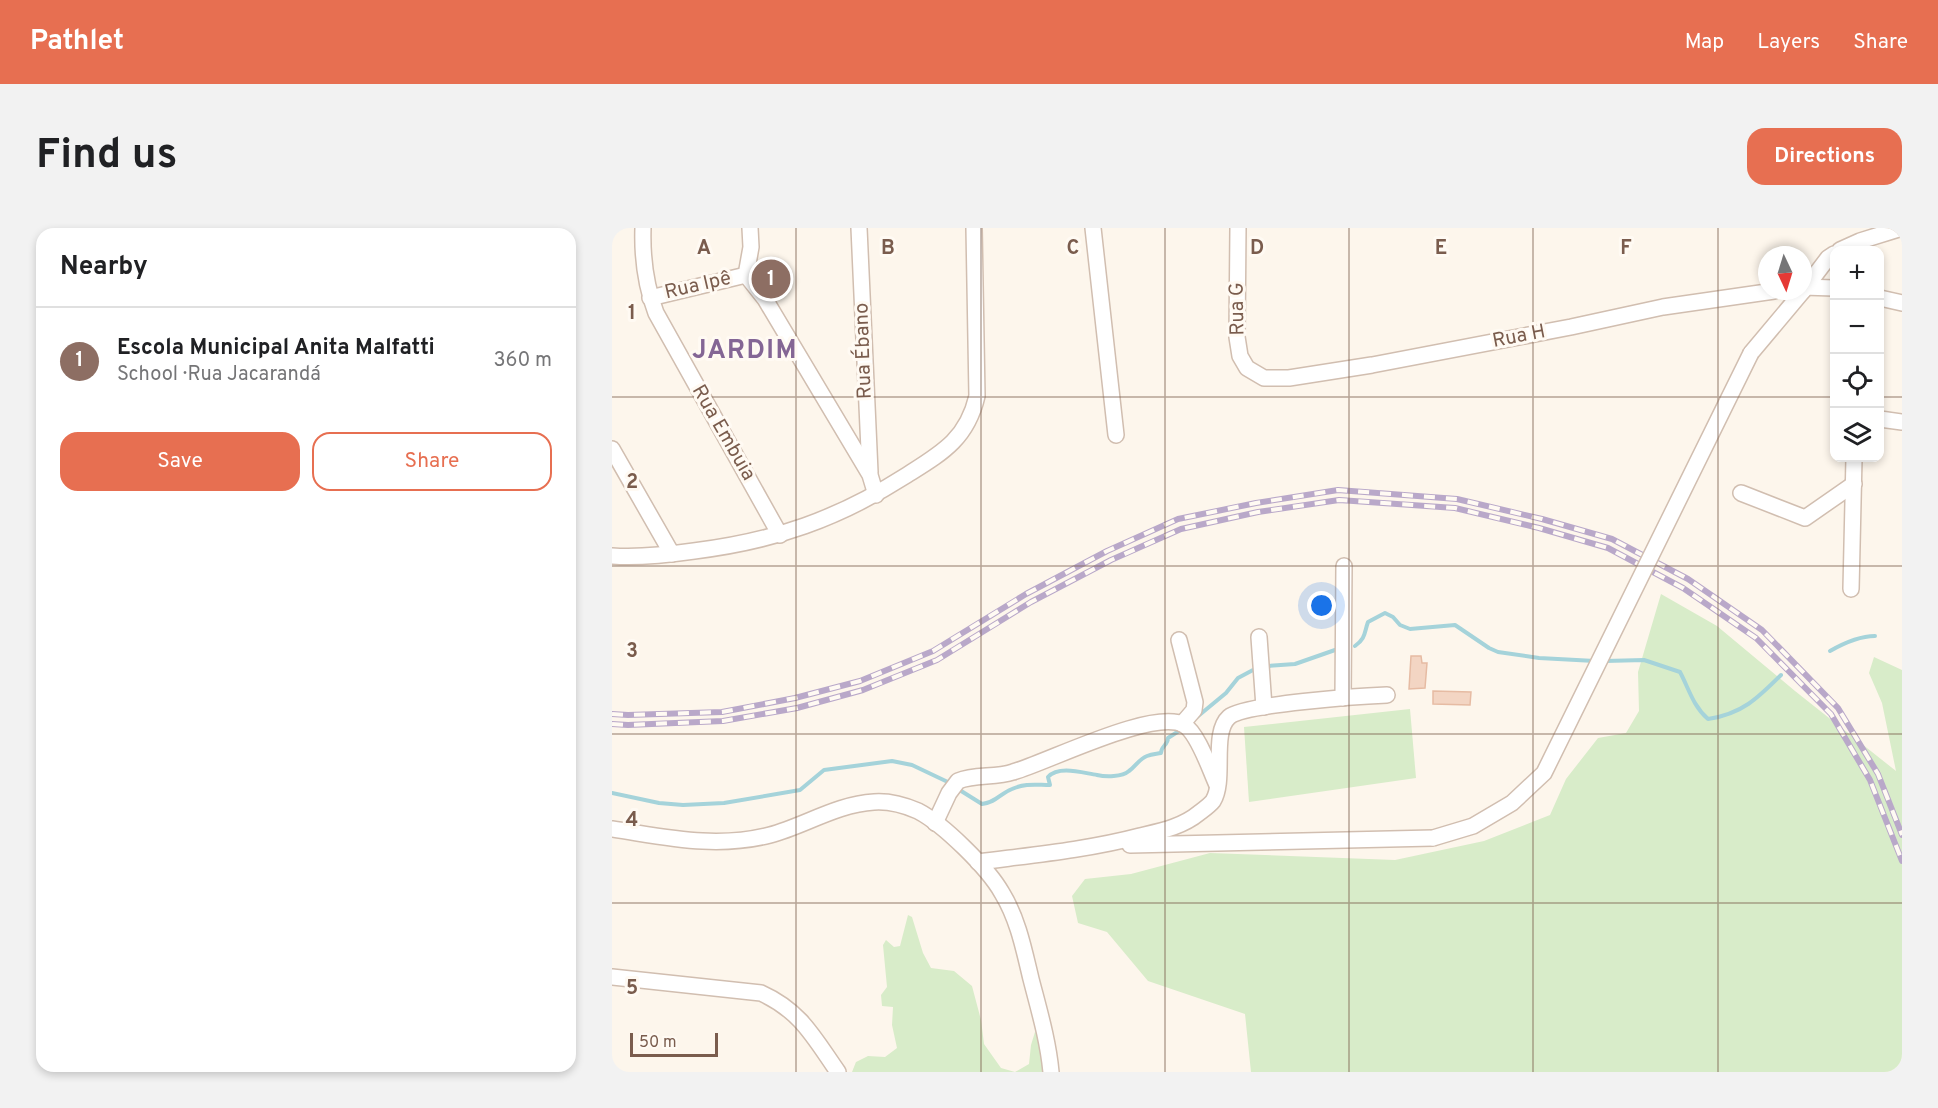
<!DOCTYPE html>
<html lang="en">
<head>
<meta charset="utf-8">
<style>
  :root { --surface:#fff; --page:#f2f2f2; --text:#202124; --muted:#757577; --line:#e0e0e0; --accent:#e76f51 }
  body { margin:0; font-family:Overpass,sans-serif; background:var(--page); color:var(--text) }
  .controls { position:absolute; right:18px; top:18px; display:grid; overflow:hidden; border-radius:12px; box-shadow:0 3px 9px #0003 }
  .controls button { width:54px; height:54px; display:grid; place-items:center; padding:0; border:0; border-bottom:2px solid var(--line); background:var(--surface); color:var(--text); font:30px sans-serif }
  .compass { position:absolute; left:1146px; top:18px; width:54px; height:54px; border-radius:50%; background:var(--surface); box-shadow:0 3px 9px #0003; rotate:176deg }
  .scale { position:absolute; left:18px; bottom:15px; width:88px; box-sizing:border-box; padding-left:6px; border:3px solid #7a5c4d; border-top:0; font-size:16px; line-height:21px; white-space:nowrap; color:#7a5c4d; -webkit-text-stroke:4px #fffaf3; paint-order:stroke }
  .you { position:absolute; left:710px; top:378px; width:21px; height:21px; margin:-15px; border:4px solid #fff; border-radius:50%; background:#1a73e8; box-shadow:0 0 0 9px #1a73e833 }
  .badge { display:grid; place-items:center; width:39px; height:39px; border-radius:50%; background:var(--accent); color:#fff; font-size:20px; font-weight:700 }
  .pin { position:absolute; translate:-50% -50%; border:3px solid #fff; box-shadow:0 2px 6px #0006 }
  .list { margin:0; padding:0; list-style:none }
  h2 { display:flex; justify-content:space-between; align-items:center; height:78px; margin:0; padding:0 24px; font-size:26px }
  h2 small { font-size:20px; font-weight:400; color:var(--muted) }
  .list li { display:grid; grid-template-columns:39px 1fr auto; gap:18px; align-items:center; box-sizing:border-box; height:108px; padding:0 24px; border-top:2px solid var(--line) }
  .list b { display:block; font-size:22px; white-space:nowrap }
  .list p { margin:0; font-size:20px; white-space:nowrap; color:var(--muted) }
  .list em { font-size:20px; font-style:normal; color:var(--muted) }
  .actions { display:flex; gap:12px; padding:18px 24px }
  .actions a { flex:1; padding:14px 0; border:2px solid var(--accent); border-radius:18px; text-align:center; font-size:21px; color:var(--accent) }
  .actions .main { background:var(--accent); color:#fff }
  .icon { flex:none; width:33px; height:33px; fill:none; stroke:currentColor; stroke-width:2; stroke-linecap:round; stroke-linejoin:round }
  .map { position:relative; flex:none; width:1290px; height:844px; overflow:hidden; border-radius:18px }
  header { display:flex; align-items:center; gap:36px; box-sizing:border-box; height:84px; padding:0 30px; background:var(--accent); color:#fff }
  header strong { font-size:28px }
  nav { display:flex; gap:33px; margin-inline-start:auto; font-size:21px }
  .intro { display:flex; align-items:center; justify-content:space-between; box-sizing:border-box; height:144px; padding:0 36px }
  h1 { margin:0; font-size:42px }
  .button { padding:15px 27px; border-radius:18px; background:var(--accent); color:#fff; font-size:21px; font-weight:700 }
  main { display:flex; gap:36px; padding:0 36px }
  aside { flex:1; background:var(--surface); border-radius:18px; box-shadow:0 3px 9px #0003 }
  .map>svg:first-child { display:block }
  .education { fill:#f3e8fa }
  .green { fill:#d8ecc9 }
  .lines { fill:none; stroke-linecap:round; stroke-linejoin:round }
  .stream { stroke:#a5d3da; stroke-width:4 }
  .building { fill:#f3d5c3; stroke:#e6bba3; stroke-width:1.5 }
  .minor-casing { stroke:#d1beb0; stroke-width:18 }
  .minor { stroke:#fff; stroke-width:15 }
  .rail-casing { stroke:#b9a8c9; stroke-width:6 }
  .rail { stroke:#fffaf3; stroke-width:4; stroke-dasharray:11; stroke-linecap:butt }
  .minor-bridge-casing { stroke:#d1beb0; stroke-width:18; stroke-linecap:butt }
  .minor-bridge { stroke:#fff; stroke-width:15 }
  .grid { fill:none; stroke:#7a5c4d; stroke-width:1.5; stroke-opacity:0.55 }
  .labels { text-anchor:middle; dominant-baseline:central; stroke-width:6; stroke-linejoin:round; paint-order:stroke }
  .street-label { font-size:20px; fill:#7a5c4d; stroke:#fffaf3 }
  .district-label { font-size:26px; font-weight:bold; letter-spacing:1.5px; fill:#846695; stroke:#fffaf3 }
  .grid-label { font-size:20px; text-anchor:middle; font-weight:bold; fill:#7a5c4d; stroke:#fffaf3; stroke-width:6; stroke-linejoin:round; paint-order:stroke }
</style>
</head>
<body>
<header>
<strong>Pathlet</strong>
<nav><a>Map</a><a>Layers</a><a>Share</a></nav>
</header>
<div class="intro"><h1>Find us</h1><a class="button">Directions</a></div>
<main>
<aside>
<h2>Nearby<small></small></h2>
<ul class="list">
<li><span class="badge" style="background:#8d6e63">1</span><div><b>Escola Municipal Anita Malfatti</b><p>School · Rua Jacarandá</p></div><em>360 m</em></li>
</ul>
<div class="actions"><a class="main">Save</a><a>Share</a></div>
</aside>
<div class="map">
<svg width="1290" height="844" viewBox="0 0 1290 844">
  <rect width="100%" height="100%" fill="#fdf6ec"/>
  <polygon class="education" points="171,42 171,59 152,61 145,43"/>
  <g class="green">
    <polygon points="1049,366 1105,398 1183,463 1284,543 1270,475 1257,445 1262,429 1290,442 1290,844 639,844 633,786 536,753 495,704 466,695 460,668 473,651 519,646 598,625 783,632 872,613 938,587 954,551 986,510 1014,505 1027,483 1026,444"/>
    <polygon points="798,481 804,550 637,574 632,499"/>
    <polygon points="296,687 300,689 311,725 319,740 342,743 360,758 369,792 372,816 389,840 403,844 417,836 419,817 423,804 429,808 431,844 240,844 244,834 256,828 273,829 285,820 280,797 281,779 270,778 269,767 275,759 271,717 274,712 282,719 288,718"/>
  </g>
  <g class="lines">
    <g class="stream">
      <path d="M743 418C754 410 752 405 756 394L773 385 781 389 788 397 798 401 843 397 877 420 886 424 927 430 983 433"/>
      <path d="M1218 423C1232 415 1247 408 1263 408"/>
      <path d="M993 433 1032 432 1068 444C1077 461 1081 478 1096 491 1130 486 1146 470 1169 447"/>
      <polyline points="655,438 683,436 723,422"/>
      <polyline points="585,489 614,465 626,450 641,442"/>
      <path d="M346 561 370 576C385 574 387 566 400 561 413 555 424 557 438 557L436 549C447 537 471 545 485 547 494 549 510 549 517 543 524 538 527 531 535 528 540 526 544 526 549 525 549 518 556 517 556 510L570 501"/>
      <polyline points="0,565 47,575 71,577 112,575 188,562 212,542 280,533 300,537 340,556"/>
    </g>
  </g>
  <g class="building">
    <polygon points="799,428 809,428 810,435 815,435 813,460 797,461"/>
    <polygon points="821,463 859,464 858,477 821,476"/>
  </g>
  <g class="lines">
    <defs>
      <g id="minor">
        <path d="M31 0C30 30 33 56 44 85L168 307"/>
        <polyline points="138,0 139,19 134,47 153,71 258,247 264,267"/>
        <polyline points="247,0 258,244"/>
        <polyline points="481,0 504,207"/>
        <polyline points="626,0 625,109 628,128 635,140 652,150 677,150 760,137 959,99 1051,79 1162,63"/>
        <polyline points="1228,22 1248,13 1290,0"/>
        <polyline points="1191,59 1222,60"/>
        <polyline points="1191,63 1216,30 1222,26"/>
        <polyline points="38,70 134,47"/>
        <polyline points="1268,70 1290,75"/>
        <polyline points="1139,125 1191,63"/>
        <polyline points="1268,191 1290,194"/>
        <polyline points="0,221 60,326"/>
        <polyline points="1129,265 1193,290 1242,256"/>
        <path d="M0 328C28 330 54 327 82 323 163 313 226 291 295 247 330 225 355 211 365 168L362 0"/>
        <polyline points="1239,361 1242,230"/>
        <polyline points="647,409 652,479"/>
        <polyline points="567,412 583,474 582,482 570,496"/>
        <polyline points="731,470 732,338"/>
        <path d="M323 595 337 565 346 553C363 546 383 550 401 544 436 534 542 480 572 497 586 505 598 542 605 557"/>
        <path d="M0 601C54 609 103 621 158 607 192 598 225 576 262 574 276 573 292 577 306 583 331 596 376 640 390 665 406 691 412 722 419 751 427 782 436 812 439 844"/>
        <polyline points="518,617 821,610"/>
        <path d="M366 634C420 627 475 622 528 608 549 603 570 599 587 585 591 582 598 577 601 573 614 552 599 505 617 489 632 476 749 468 775 467"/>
        <path d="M0 749 149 765C189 783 202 810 226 844"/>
      </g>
    </defs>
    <use href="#minor" class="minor-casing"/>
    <use href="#minor" class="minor"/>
    <defs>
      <g id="rail">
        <polyline points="0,486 16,487 110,484 183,470 248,453 321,423 414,366 495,323 566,291 644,275 726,262 845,271 930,291 1000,311 1076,351 1150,402 1226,480 1266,546 1290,607"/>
        <polyline points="0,496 16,497 111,493 185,480 251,462 325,432 419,374 499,332 569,301 646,284 727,272 843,280 927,300 996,320 1071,360 1144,410 1219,486 1258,552 1290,633"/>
      </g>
    </defs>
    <use href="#rail" class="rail-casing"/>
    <use href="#rail" class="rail"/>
    <defs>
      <polyline id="minor-bridge" points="821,610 861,598 900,575 932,545 1139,125"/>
    </defs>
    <use href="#minor-bridge" class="minor-bridge-casing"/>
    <use href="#minor-bridge" class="minor-bridge"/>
  </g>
  <path class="grid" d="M184 0V844M369 0V844M553 0V844M737 0V844M921 0V844M1106 0V844M0 169H1222M1268 169H1290M0 338H1290M0 506H1290M0 675H1290"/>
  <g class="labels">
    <g class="street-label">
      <text transform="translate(86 58) rotate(-13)">Rua Ipê</text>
      <text transform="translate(626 81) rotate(-91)">Rua G</text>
      <text transform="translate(907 109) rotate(-11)">Rua H</text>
      <text transform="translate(252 123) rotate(-92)">Rua Ébano</text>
      <text transform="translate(111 205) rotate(60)">Rua Embuia</text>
    </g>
    <g class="district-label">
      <text x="133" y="123">JARDIM</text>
    </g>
  </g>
  <g class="grid-label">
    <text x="92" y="26">A</text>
    <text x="276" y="26">B</text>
    <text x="461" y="26">C</text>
    <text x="645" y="26">D</text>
    <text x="829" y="26">E</text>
    <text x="1014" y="26">F</text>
    <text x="20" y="91">1</text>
    <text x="20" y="260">2</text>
    <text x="20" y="429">3</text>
    <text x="20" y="598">4</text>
    <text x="20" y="766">5</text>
  </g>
</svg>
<div class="controls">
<button>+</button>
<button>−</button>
<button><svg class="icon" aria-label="locate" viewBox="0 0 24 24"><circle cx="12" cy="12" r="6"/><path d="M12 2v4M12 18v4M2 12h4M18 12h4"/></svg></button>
<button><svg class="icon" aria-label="layers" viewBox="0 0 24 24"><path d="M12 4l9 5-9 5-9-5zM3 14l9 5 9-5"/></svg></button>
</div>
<svg class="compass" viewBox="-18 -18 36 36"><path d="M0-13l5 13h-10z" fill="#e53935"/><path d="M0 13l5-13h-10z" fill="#757577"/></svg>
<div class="scale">50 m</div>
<div class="you"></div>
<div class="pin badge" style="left:159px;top:51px;background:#8d6e63">1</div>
</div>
</main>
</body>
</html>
